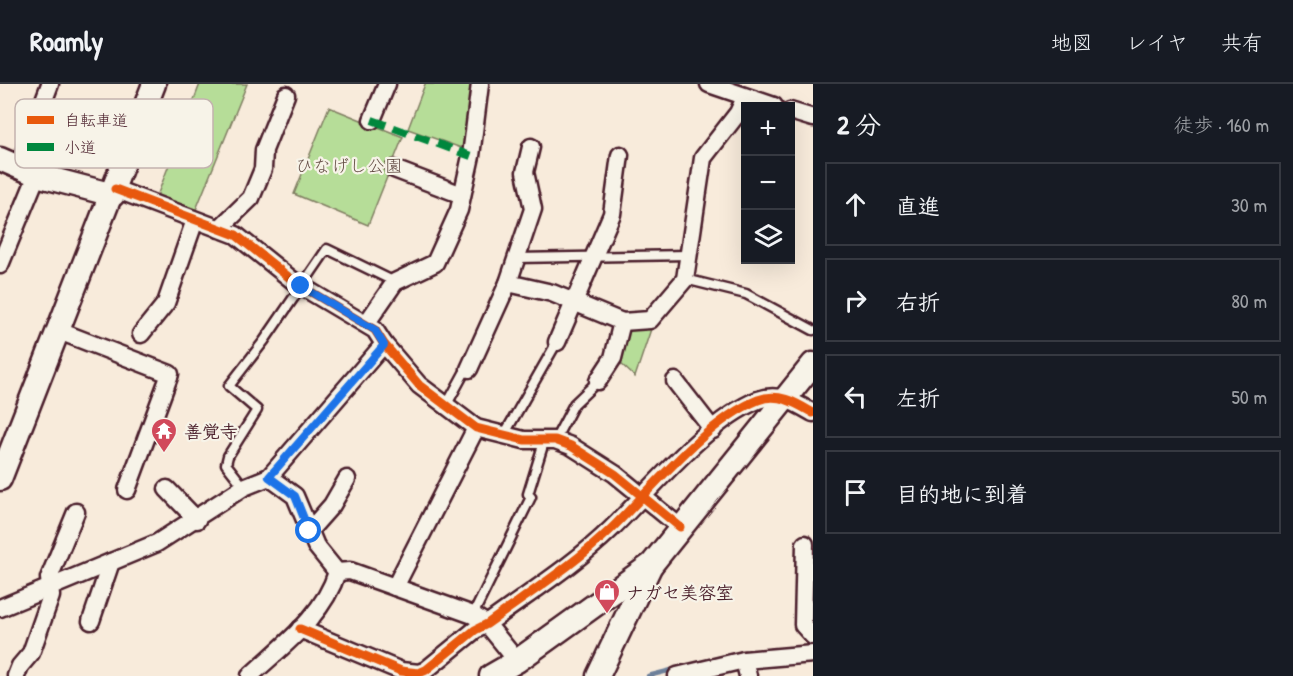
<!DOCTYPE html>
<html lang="ja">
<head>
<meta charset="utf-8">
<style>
  :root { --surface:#171b24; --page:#20242c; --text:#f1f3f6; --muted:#9ea1a6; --line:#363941 }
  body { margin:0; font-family:"Patrick Hand","Klee One",sans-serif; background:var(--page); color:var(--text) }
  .controls { position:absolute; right:18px; top:18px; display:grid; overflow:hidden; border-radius:0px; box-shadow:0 6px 24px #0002 }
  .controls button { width:54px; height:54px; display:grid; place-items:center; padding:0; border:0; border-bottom:2px solid var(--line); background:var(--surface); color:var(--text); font:30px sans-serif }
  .stop { position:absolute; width:18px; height:18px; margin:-14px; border:4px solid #1a73e8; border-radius:50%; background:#fff }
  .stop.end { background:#1a73e8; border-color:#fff; box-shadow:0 2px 6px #0008 }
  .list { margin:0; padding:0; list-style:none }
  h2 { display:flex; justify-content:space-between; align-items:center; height:78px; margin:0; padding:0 24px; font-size:26px }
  h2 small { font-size:20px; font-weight:400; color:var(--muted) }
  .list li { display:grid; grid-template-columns:39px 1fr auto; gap:18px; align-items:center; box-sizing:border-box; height:84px; margin:0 12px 12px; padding:0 12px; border:2px solid var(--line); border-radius:0px }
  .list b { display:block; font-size:22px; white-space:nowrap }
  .list em { font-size:20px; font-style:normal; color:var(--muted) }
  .icon { flex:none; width:33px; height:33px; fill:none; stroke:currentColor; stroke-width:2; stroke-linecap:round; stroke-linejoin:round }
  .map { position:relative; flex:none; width:813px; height:592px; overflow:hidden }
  header { display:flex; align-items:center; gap:36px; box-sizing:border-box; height:84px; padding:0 30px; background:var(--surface); border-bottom:2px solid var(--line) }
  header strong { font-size:28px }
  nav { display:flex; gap:33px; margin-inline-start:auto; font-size:21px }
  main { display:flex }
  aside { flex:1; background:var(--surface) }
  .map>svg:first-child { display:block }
  .green { fill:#b6dd98; stroke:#807e62; stroke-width:1.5 }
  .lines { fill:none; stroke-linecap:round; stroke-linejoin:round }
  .stream { stroke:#6d809a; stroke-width:4.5 }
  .lane-casing { stroke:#4a1f2b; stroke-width:13 }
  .street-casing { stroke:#4a1f2b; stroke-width:21 }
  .secondary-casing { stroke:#4a1f2b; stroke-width:27 }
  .lane { stroke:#f7f3e8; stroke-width:8 }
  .street { stroke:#f7f3e8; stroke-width:16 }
  .secondary { stroke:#f7f3e8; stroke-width:22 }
  .quiet { stroke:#00873e; stroke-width:8; stroke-dasharray:15 8; stroke-linecap:butt }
  .cycleway-casing { stroke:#f7f3e8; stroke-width:13 }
  .cycleway { stroke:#e8590c; stroke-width:9 }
  .route { stroke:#1a73e8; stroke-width:8 }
  .labels { text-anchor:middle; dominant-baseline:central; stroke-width:4.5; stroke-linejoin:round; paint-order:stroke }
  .park-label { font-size:18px; fill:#654e46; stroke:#f7f3e8 }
  .poi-label { font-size:18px; font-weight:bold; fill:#4a1f2b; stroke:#f7f3e8; text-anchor:start }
  .key { fill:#f7f3e8; stroke:#c3b3af; stroke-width:1.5 }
  .key-label { font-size:16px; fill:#4a1f2b }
</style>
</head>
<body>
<header>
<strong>Roamly</strong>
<nav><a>地図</a><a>レイヤ</a><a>共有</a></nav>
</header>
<main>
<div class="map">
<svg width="813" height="592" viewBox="0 0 813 592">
  <rect width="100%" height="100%" fill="#f8ebdb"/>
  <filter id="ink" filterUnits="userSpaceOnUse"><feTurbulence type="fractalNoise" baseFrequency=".0167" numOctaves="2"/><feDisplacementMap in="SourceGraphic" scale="12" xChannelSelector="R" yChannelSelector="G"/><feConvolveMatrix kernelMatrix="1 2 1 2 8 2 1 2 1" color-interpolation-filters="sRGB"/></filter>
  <g filter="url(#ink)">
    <g class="green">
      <polygon points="200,0 247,0 195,128 157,112"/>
      <polygon points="425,0 476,0 467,66 408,45"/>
      <polygon points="329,23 403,53 368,141 294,110"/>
      <polygon points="651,245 635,293 617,276 626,247"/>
    </g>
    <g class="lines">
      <polyline class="stream" points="648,592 727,572"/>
      <defs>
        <g id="lane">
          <polyline points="516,174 689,171"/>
          <polyline points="685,195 746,210 813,246"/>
          <polyline points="446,322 464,289 469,285"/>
          <polyline points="504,351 557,258"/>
          <polyline points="555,356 574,320 598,297"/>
          <polyline points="244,403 226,380 228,372 257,326 229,302 264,257 327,165 395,198"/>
          <polyline points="473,531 531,413 528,410 544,358"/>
        </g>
        <g id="street">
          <polyline points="709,0 774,22"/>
          <polyline points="790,27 813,34"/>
          <polyline points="372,36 387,0"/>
          <polyline points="18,85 50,0"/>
          <polyline points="394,85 462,111"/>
          <polyline points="115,105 236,151 296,199 375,246 384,260 419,301 476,344 524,356 555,356 571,362 615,390 680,443"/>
          <polyline points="219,145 251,114 263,85 264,66 286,11"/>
          <polyline points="0,181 37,91"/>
          <polyline points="508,199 552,209 622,238 650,236 685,195 703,74 738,29 745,14"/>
          <polyline points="366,240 395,198 435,179 459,126 471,72 480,0"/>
          <polyline points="59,247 170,290 127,406"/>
          <polyline points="141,250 166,219 195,136"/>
          <polyline points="557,258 612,130 620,71"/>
          <polyline points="469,285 508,199 533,125 525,88 531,63"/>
          <polyline points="598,297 613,274 622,238"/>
          <polyline points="675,297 713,346"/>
          <polyline points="269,393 295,412 316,462 337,488"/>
          <polyline points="167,405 197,436"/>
          <polyline points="309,447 332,421 347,395"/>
          <polyline points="805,460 803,541 813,552"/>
          <polyline points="337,488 350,487 473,531 487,540 517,577"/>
          <polyline points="395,503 476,344"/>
          <polyline points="0,524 157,459 244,403 269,393 384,260"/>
          <polyline points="91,537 111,478"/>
          <path d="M300 545 401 587 419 589 426 586 475 546 487 540C529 509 574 481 611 445 651 406 706 337 758 316 779 308 796 319 813 329"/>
          <polyline points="744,576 748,592"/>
          <polyline points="16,592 20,582 31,569 51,512 49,494 76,428"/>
          <path d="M250 592C282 562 324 532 337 488"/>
          <polyline points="677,592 744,576 813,570"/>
        </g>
        <g id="secondary">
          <polyline points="0,75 37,91 113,111"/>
          <polyline points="0,395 154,0"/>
          <polyline points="491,592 517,577 652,480 813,280"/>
          <polyline points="598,592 651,481"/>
        </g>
      </defs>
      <use href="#lane" class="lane-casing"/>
      <use href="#street" class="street-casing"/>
      <use href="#secondary" class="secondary-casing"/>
      <use href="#lane" class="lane"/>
      <use href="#street" class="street"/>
      <use href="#secondary" class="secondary"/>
      <polyline class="quiet" points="372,36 471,72"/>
      <defs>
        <g id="cycleway">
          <polyline points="115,105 236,151 296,199 375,246 384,260 419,301 476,344 524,356 555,356 571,362 615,390 680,443"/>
          <path d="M300 545 401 587 419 589 426 586 475 546 487 540C529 509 574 481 611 445 651 406 706 337 758 316 779 308 796 319 813 329"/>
        </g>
      </defs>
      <use href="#cycleway" class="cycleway-casing"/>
      <use href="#cycleway" class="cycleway"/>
    </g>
  </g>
  <g class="lines" filter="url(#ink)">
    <polyline class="route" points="301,202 375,246 384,261 269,393 295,412 309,447"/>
  </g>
  <defs>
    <symbol id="temple-pin" viewBox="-11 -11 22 30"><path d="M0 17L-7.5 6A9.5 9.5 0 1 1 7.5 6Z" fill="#d1495b" stroke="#f7f3e8"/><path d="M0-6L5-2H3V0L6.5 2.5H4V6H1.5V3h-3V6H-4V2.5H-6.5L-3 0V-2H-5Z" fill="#fff"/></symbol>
    <symbol id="shop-pin" viewBox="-11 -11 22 30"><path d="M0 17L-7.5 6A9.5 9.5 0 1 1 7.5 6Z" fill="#d1495b" stroke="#f7f3e8"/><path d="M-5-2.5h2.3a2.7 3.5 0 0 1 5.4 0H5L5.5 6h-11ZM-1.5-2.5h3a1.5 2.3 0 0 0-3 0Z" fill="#fff"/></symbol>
  </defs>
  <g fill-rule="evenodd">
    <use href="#temple-pin" x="149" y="332" width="30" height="40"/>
    <use href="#shop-pin" x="592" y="493" width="30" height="40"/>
  </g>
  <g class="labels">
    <g class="park-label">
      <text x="349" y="81">ひなげし公園</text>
    </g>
    <g class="poi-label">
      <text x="184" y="347">善覚寺</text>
      <text x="626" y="508">ナガセ美容室</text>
    </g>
  </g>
  <rect x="15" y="15" width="198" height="69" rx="9" class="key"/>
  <rect x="27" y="32" width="27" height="8" fill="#e8590c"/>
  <rect x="27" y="59" width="27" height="8" fill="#00873e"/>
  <g class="key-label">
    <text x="64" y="42">自転車道</text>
    <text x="64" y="69">小道</text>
  </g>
</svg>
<div class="controls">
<button>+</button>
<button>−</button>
<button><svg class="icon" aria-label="layers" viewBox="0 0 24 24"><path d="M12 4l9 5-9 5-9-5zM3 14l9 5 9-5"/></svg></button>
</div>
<div class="stop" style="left:309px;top:447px"></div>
<div class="stop end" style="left:301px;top:202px"></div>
</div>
<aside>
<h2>2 分<small>徒歩 · 160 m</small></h2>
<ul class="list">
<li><svg class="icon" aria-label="ahead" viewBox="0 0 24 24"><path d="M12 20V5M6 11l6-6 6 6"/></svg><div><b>直進</b></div><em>30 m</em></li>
<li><svg class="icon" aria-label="right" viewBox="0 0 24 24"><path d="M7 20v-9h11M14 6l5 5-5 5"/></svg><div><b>右折</b></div><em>80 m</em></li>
<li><svg class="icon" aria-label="left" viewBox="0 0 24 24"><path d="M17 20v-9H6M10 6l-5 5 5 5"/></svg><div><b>左折</b></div><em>50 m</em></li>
<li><svg class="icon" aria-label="arrive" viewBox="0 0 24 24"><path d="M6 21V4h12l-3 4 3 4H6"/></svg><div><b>目的地に到着</b></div></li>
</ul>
</aside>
</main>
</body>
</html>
